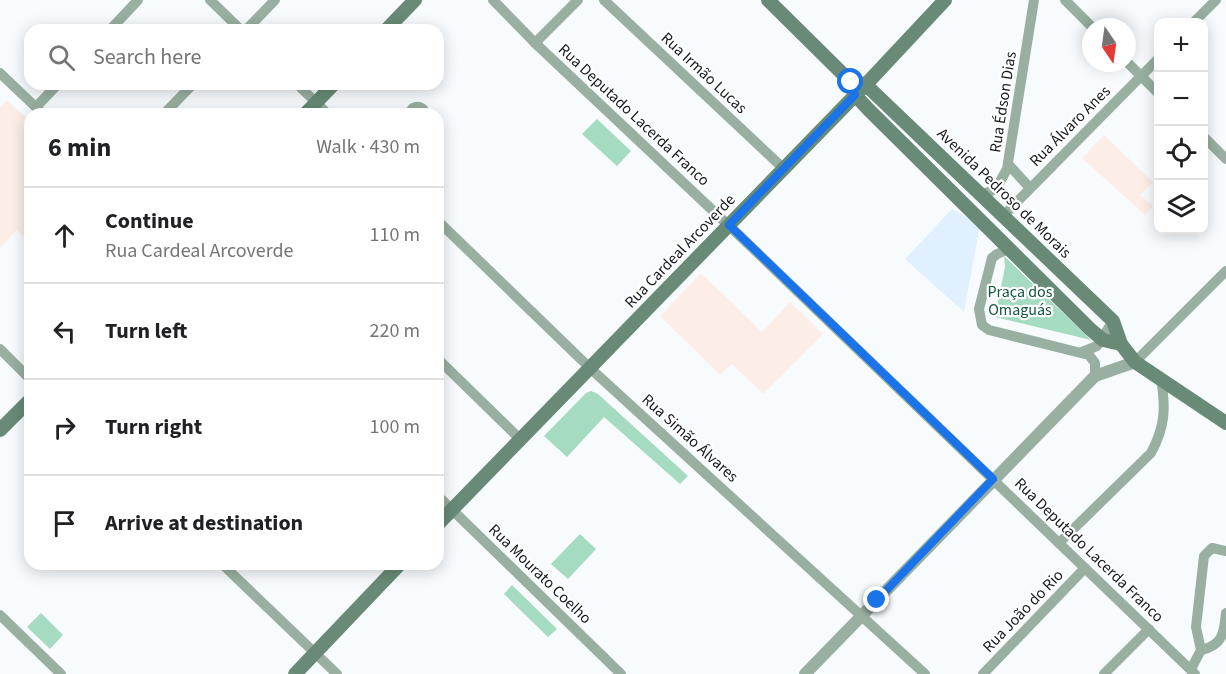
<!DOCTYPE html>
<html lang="en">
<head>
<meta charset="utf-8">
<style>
  :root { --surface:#fff; --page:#f6f6f6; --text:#202124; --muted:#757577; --line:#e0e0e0 }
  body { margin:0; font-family:"Source Sans 3",sans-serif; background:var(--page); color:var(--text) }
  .controls { position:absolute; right:18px; top:18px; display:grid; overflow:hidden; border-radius:12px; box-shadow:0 3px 15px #0003 }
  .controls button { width:54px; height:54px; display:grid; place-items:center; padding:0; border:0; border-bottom:2px solid var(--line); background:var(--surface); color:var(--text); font:30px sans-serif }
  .compass { position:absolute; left:1082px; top:18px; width:54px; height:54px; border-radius:50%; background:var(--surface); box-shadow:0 3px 15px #0003; rotate:167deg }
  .stop { position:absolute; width:18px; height:18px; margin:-14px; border:4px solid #1a73e8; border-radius:50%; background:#fff }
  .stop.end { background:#1a73e8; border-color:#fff; box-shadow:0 2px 6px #0008 }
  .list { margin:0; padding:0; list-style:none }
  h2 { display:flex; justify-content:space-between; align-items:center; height:78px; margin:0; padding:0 24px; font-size:26px }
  h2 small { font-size:20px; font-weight:400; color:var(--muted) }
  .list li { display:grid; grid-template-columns:39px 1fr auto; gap:18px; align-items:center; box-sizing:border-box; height:96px; padding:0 24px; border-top:2px solid var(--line) }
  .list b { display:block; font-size:22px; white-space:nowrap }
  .list p { margin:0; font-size:20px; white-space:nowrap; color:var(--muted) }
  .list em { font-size:20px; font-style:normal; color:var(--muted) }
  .icon { flex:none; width:33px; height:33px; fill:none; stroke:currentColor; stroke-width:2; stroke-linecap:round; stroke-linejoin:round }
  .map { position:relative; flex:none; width:1226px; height:674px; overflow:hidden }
  .search { position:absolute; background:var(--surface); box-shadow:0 3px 15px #0003; left:24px; top:24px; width:420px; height:66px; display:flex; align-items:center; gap:15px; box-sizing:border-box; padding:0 21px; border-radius:18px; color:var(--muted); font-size:22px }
  .panel { position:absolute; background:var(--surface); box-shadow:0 3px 15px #0003; left:24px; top:108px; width:420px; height:462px; border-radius:18px }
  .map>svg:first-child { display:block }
  .commercial { fill:#fcede7 }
  .built { fill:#e0f0ff }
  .green { fill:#a5dbc0 }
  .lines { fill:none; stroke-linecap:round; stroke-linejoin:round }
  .minor { stroke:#98afa1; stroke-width:10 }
  .tertiary { stroke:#98afa1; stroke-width:12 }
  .secondary { stroke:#688a77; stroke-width:14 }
  .route { stroke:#1a73e8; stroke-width:8 }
  .labels { text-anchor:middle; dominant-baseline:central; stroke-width:4.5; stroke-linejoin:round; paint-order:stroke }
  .street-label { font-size:16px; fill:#171a1d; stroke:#fff }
  .park-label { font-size:16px; fill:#12573d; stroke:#fff }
</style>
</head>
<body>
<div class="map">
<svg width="1226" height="674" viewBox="0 0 1226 674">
  <rect width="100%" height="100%" fill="#f7fbfe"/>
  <g class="commercial">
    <polygon points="7,100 30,122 30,242 17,230 0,248 0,107"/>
    <polygon points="1104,135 1153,182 1140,195 1153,206 1145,215 1082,158"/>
    <polygon points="701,273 762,332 790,302 823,334 763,394 732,364 720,375 660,316"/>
  </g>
  <polygon class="built" points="952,209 980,225 964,312 905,259"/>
  <g class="green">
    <polygon points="597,119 631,151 617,166 582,134"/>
    <polygon points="1004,256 1091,340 995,317 1005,267"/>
    <polygon points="591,391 598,394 688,476 680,484 604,417 567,457 544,436 586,393"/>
    <polygon points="580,534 596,549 568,579 551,564"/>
    <polygon points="512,585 557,629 548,637 504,594"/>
    <polygon points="41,613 63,635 50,649 27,627"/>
  </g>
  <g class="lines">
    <g class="minor">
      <polyline points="210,0 241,30"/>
      <polyline points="493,0 535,43 742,238 1195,674"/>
      <polyline points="604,0 783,168"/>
      <polyline points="1065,0 1092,27"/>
      <polyline points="1194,22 1216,0"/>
      <polyline points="110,30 138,0"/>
      <polyline points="246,30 275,0"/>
      <polyline points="535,43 578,0"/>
      <polyline points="1127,62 1158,93"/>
      <polyline points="0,73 43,114"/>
      <polyline points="297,84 328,114"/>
      <polyline points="36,107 58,84"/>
      <polyline points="164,114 193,84"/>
      <path d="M408 114 413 108C419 105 424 108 426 114"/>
      <polyline points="1204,137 1226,159"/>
      <polyline points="1008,164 1030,188"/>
      <polyline points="981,195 996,189 1007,169 1034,0"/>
      <polyline points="1004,215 1158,59"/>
      <polyline points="438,221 591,369 925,674"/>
      <polyline points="1009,249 997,254 992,258 979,309 982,325 989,330 1089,355 1095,363 1095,376"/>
      <polyline points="0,349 30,379"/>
      <polyline points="1082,352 1097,346 1113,321"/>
      <polyline points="438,359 520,439"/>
      <polyline points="1135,362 1226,271"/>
      <polyline points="438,496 621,674"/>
      <path d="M1059 543 1151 453C1165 427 1166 408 1161 379"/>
      <polyline points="222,564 337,674"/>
      <polyline points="0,615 61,674"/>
      <path d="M1201 650C1223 645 1224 633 1226 613"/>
      <polyline points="1191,669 1201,650 1196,627 1204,556 1212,548 1226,551"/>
      <polyline points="983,674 1085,568"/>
      <polyline points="1104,674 1149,629"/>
    </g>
    <polyline class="tertiary" points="805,674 1095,376 1135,362"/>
    <g class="secondary">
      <polyline points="768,0 851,82 855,95 868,109 1090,329 1103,340 1121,344"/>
      <polyline points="386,30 415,0"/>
      <polyline points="851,82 865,84 1113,321 1121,344 1135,362 1226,423"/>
      <polyline points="305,114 334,84"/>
      <polyline points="0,430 30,400"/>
      <polyline points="438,524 872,78 945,0"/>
      <polyline points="295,674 400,564"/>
    </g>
  </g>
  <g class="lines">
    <polyline class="route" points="851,82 855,95 729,225 993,479 877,600"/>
  </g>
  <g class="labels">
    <g class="street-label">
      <text transform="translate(704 73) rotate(43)">Rua Irmão Lucas</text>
      <text transform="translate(1003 102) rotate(-81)">Rua Édson Dias</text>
      <text transform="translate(634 115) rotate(43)">Rua Deputado Lacerda Franco</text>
      <text transform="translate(1070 126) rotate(-45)">Rua Álvaro Anes</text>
      <text transform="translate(1004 193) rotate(44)">Avenida Pedroso de Morais</text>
      <text transform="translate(680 251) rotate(-46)">Rua Cardeal Arcoverde</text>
      <text transform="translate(690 438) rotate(42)">Rua Simão Álvares</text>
      <text transform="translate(1089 550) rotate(44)">Rua Deputado Lacerda Franco</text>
      <text transform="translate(540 574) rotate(44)">Rua Mourato Coelho</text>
      <text transform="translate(1023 611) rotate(-46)">Rua João do Rio</text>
    </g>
    <g class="park-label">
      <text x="1020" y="292">Praça dos<tspan x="1020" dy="18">Omaguás</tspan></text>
    </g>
  </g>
</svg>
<div class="controls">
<button>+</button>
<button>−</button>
<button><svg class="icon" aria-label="locate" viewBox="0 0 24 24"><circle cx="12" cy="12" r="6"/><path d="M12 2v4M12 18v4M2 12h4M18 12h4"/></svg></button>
<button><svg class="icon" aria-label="layers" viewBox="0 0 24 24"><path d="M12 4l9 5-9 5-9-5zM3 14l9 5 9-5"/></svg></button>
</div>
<svg class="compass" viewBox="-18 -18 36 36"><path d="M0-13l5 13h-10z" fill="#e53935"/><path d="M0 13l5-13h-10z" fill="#757577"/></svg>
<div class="stop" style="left:851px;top:82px"></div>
<div class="stop end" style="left:877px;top:600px"></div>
<div class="search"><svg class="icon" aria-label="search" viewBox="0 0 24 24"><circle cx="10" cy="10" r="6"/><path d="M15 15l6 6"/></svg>Search here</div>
<section class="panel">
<h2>6 min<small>Walk · 430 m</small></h2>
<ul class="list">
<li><svg class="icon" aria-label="ahead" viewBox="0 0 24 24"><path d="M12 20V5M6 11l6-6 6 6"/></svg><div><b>Continue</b><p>Rua Cardeal Arcoverde</p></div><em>110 m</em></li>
<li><svg class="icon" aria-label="left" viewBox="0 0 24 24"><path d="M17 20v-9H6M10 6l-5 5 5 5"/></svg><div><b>Turn left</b></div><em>220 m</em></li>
<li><svg class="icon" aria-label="right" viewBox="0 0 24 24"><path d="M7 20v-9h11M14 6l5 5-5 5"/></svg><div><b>Turn right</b></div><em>100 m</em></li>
<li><svg class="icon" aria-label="arrive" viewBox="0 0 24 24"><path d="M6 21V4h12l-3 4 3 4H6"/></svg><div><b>Arrive at destination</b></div></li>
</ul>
</section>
</div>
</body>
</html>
